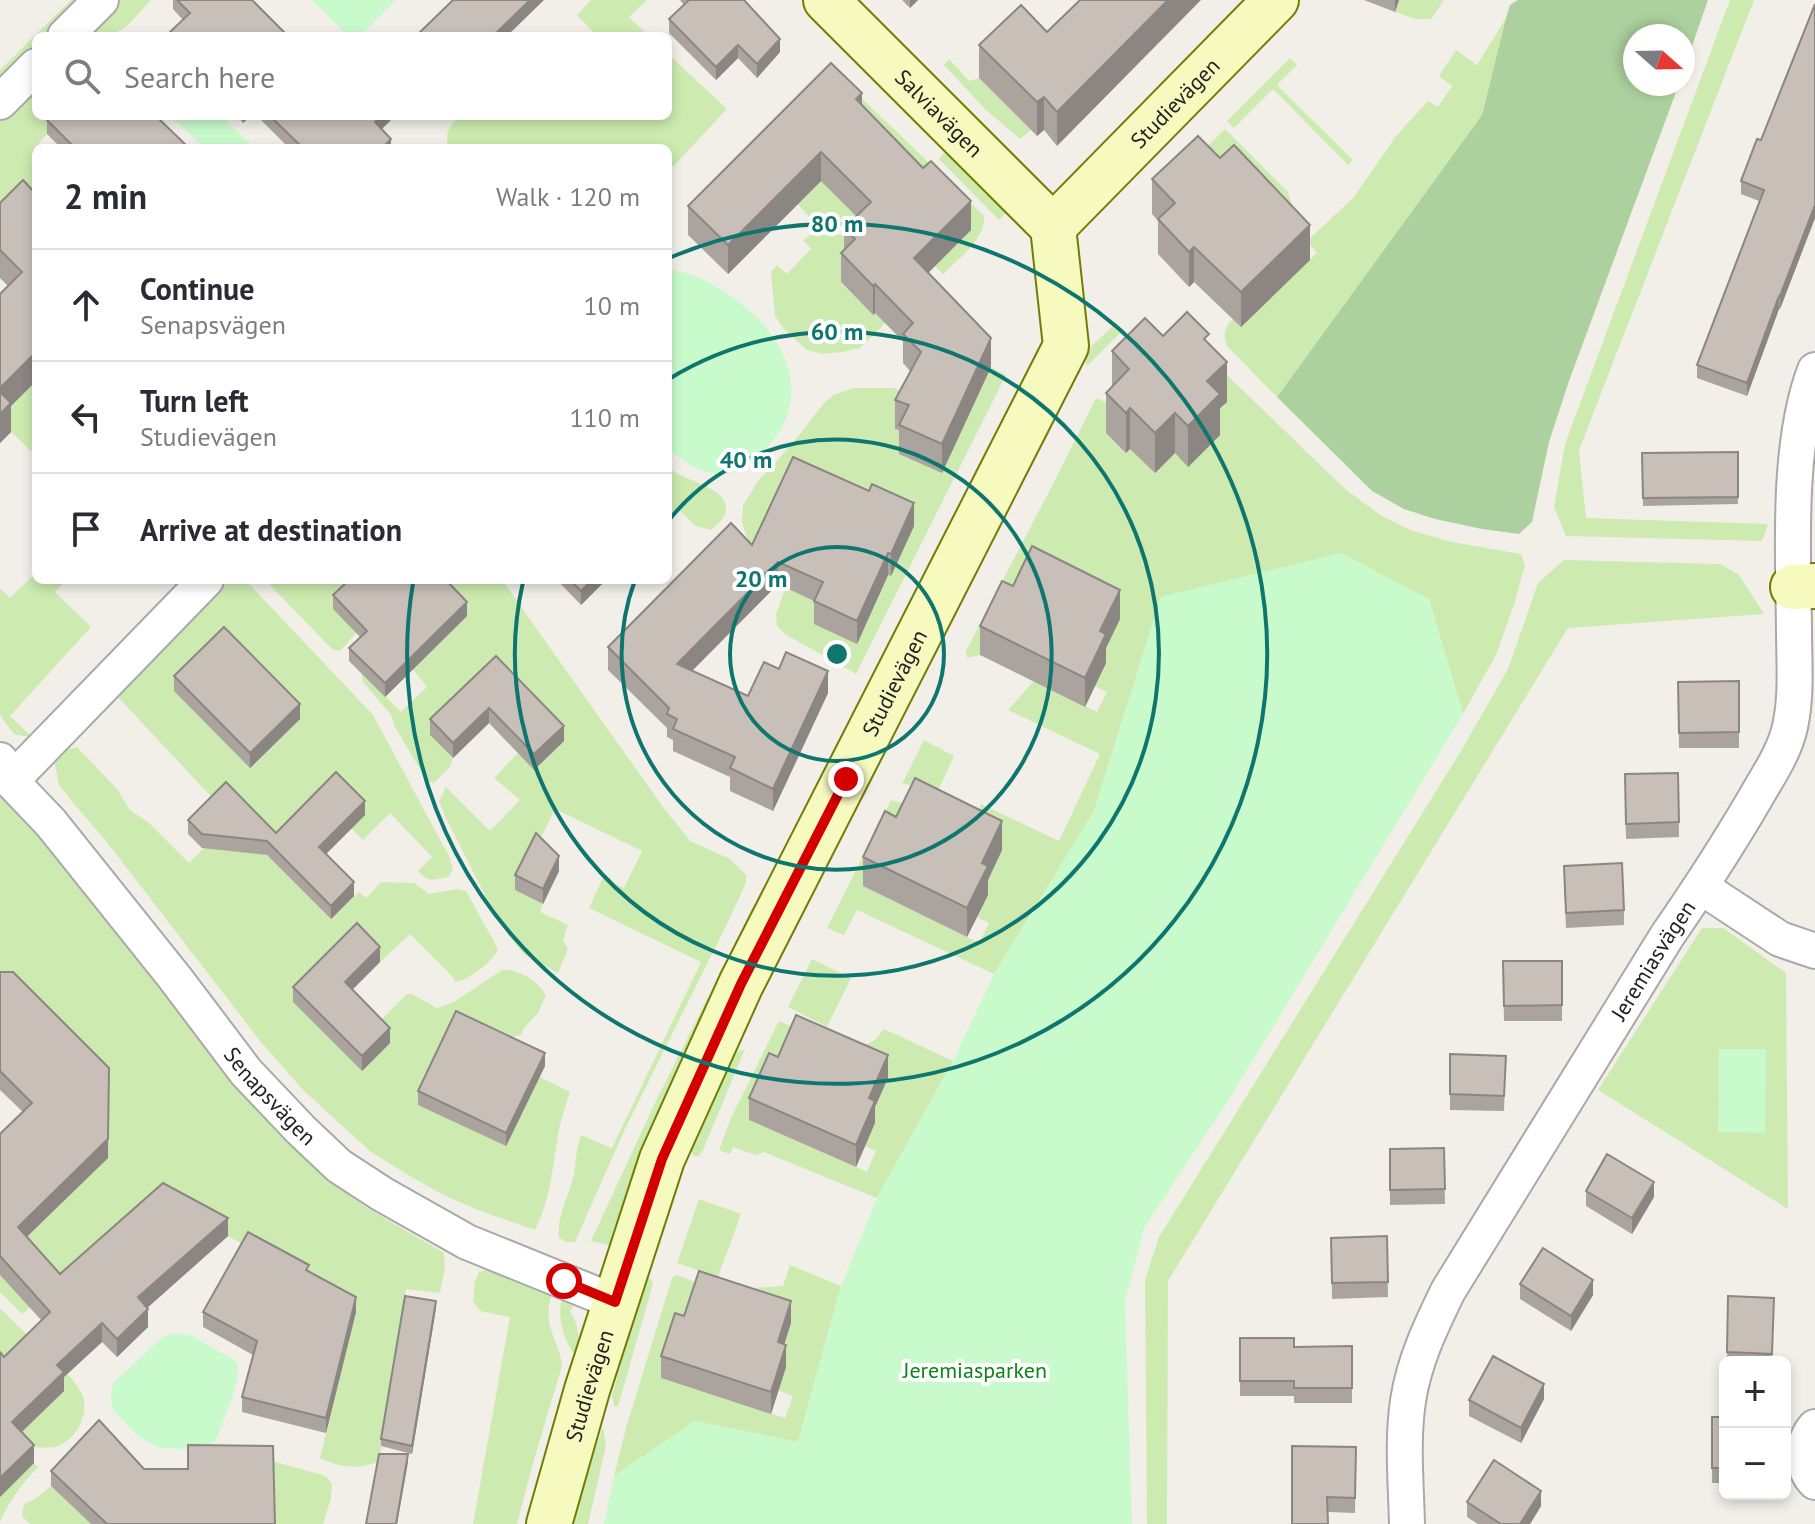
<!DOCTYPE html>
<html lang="en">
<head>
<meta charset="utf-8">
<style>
  :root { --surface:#fff; --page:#f2f2f3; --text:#2b2b33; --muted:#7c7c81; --line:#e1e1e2 }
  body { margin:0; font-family:"PT Sans",sans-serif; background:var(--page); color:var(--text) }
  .controls { position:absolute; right:24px; bottom:24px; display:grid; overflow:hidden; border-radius:12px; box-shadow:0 4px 12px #0003 }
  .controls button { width:72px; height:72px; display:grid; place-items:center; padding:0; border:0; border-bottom:2px solid var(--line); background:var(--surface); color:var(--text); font:40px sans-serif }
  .compass { position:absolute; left:1623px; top:24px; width:72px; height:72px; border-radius:50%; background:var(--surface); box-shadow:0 4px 12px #0003; rotate:110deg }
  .stop { position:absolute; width:24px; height:24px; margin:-18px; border:6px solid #d40000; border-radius:50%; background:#fff }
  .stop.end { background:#d40000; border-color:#fff; box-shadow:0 2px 8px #0008 }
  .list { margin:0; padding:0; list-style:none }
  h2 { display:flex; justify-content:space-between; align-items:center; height:104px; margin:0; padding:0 32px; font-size:34px }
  h2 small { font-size:26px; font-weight:400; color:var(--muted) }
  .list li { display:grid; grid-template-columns:52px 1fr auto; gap:24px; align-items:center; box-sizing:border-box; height:112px; padding:0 32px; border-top:2px solid var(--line) }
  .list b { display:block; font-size:30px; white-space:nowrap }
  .list p { margin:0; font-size:26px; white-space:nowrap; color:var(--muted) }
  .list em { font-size:26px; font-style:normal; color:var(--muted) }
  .icon { flex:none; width:44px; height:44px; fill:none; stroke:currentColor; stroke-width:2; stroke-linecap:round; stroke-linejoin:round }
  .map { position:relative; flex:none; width:1815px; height:1524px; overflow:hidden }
  .search { position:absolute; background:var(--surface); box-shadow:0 4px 12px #0003; left:32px; top:32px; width:640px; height:88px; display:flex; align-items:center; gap:20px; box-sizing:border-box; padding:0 28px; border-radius:12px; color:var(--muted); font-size:30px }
  .panel { position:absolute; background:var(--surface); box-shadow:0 4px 12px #0003; left:32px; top:144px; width:640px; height:440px; border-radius:12px }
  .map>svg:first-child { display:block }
  .grass { fill:#cdebb0 }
  .forest { fill:#add19e }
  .park { fill:#c8facc }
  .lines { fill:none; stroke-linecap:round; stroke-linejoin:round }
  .street-casing { stroke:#a9a9a9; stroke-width:38 }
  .secondary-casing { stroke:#707d05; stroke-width:48 }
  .street { stroke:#fff; stroke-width:34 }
  .secondary { stroke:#f7fabf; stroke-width:44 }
  .wall { fill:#aba49e }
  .shaded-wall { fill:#8b8681 }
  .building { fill:#c7bfb8; stroke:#8b8681; stroke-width:2 }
  .route { stroke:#d40000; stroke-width:10 }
  .ring { fill:none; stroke:#0f766e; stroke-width:4 }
  .labels { text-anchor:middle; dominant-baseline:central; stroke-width:8; stroke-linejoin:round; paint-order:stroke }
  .street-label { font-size:22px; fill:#222; stroke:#fff }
  .park-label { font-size:22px; fill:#0c8416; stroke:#fff }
  .centre { fill:#0f766e; stroke:#fff; stroke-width:4 }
  .ring-label { font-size:24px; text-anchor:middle; font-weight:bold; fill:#0f766e; stroke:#fff; stroke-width:8; stroke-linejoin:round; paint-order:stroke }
</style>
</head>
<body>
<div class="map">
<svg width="1815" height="1524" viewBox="0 0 1815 1524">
  <rect width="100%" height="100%" fill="#f2efe9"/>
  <g class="grass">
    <polygon points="71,0 87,0 51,36 36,36 36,51 0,87 0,70"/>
    <polygon points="117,0 151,0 127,26 111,36 93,36 91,26"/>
    <polygon points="591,0 647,0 629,17 649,36 590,36 593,32 577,15"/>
    <polygon points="1399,0 1444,0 1431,19 1416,19 1395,12"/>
    <polygon points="1730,0 1754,0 1579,450 1586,518 1768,524 1762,541 1566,536 1554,507 1565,444"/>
    <path d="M1506 18 1482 115 1277 397 1227 346C1223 334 1224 328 1233 319L1241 327 1317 253 1307 241 1354 197 1396 136 1428 101 1438 107 1452 86 1439 76 1456 50 1477 65Z"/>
    <path d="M668 54 727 109 668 172V148H452L447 142C446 130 452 124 460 116H668Z"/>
    <polygon points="1290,58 1297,65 1277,85 1353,160 1348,165 1273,89 1234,128 1227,121"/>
    <polygon points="949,59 969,81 979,78 1031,130 1020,139 985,109 944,65"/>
    <polygon points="36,81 36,116 65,116 35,147 36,222 0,232 0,117"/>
    <path d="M846 83 984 216C986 239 958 259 943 274L928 260 863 223 814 222 789 195Z"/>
    <polygon points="1225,129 1288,192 1296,217 1164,190"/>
    <polygon points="943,153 950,155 1007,212 999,220 939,159"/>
    <polygon points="867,234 841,283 873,315 908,280 918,291 860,348 842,352 822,354 807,350 784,329 775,316 771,272 777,265 787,274 811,249 803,240 811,235"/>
    <polygon points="1116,323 1123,330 1087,366 1083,354"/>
    <polygon points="1193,342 1344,488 1380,515 1410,530 1452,542 1521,554 1525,565 1514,605 1496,655 1463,714 1429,599 1161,597 1094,811 994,974 857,910 844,935 827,928 891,800 915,807 863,886 979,943 989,923 977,917 988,895 971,835 981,804 1059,841 1100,754 1008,710 1034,681 1097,712 1107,692 1095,686 980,655 967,658 966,651 1055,480 1096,398 1117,407 1127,453 1131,449 1175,453 1189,466"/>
    <polygon points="991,367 1006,375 856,674 785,634 777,626 776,614 787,584 823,605 877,586 914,526 753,554 742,523 743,505 759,480 793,443 824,403 833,395 854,388 895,388 905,394 909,434 942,473"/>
    <polygon points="36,380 36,456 0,421 0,417"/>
    <path d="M668 467C683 482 737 488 724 516 722 521 715 526 711 530L696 526 677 508 668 517Z"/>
    <polygon points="1564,560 1720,564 1739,575 1764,614 1568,628 1168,1281 1167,1524 1147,1524 1145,1280 1159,1237 1461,751 1508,669 1538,583"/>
    <polygon points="36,573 36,580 66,580 55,592 91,627 10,716 31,736 23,736 14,734 0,715 0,588 10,598"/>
    <path d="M230 580H242L250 585 373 715 450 858 453 870 448 877C432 880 430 883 418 871L432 857 390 813 363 840 351 828 365 815 267 855 331 919 359 892 366 898 381 882 414 883 429 894 457 889 466 891 498 949C493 962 468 981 455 982L453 977 410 934 380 962 293 1002 374 1027 407 994H412L437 1008 454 1002 502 970C518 968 538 981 546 995L538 1013 524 1028 521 1035 512 1037 492 1028 524 1069 570 1092C566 1104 562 1117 559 1129 553 1164 551 1198 535 1230L480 1211 444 1195 413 1178 371 1152 303 1090 260 1041 106 841 74 804 59 785 54 759 60 757 62 751 77 747 117 789 130 810 149 823 189 863 241 811 218 804 115 694Z"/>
    <polygon points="265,580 362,580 356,633 341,650 337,651 331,648"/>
    <path d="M432 580H502L663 807 690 841 730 859 746 875V883L727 924 624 1131 575 1242H567L559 1238C556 1216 570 1195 574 1174 576 1160 576 1149 581 1135L612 1148 701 962 589 908 603 878 624 888 642 851 555 809 515 890 543 904 540 912 568 925 563 940 568 949 558 973 525 955 512 940 495 915 445 816 439 801 446 787 490 831 520 800 494 778 518 753 535 769 563 741 495 671 430 734 453 758 450 767 434 783 427 781 395 727 391 715 363 682 362 673 401 712 427 687 400 653Z"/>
    <polygon points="924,740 954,756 939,789 902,784"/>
    <path d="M0 789 50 846 272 1127 313 1167 364 1206 444 1253 445 1268 440 1293 406 1289 379 1461C357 1471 341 1467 320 1458L356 1312 306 1285 312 1273 291 1262 287 1268 163 1201 22 1314 0 1292V1264L108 1158 109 1087 13 990H0Z"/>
    <polygon points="754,905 758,917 614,1246 591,1241 653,1107"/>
    <polygon points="1702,928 1723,928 1786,973 1788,1209 1598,1090"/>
    <polygon points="812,959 851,978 827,1027 788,1007"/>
    <polygon points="779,1021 801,1031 749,1120 867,1172 876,1151 865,1146 875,1124 862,1047 875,1040 884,1029 953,1061 877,1198 764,1152 755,1155 733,1147 730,1154 719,1150 731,1118"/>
    <polygon points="745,1049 703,1150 699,1156 694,1156 690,1150 728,1055"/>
    <polygon points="699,1199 741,1214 718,1277 677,1263"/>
    <polygon points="790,1265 841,1286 798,1442 695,1421 614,1476 626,1428 672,1278 676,1275 698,1283 661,1378 785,1418 793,1396 778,1390 785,1367 743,1308 744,1285 754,1288 783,1286"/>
    <path d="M495 1268 548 1292 551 1297C542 1328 560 1340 562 1366L533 1463 517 1524H473L510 1317 480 1311 473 1301 475 1282 479 1272Z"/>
    <polygon points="646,1278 651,1279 653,1284 618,1406 614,1406 612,1396 643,1283"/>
    <path d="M567 1298 573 1306 570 1312C579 1322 580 1343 577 1356 564 1344 558 1320 561 1302Z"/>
    <path d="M0 1308 73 1380C77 1386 81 1391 83 1397 89 1415 76 1439 58 1446 49 1449 35 1447 25 1446L0 1370Z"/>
    <polygon points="603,1427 606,1446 588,1524 573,1524 584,1481"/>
    <polygon points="268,1460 326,1476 332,1484 331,1498 323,1524 275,1524"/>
    <path d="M34 1463 38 1467C22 1484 9 1501 0 1522V1497Z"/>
    <polygon points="51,1486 91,1524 30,1524 22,1516 24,1504 35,1499"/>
  </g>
  <polygon class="forest" points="1518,0 1708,0 1683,72 1683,36 1635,36 1635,84 1679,84 1569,381 1549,442 1532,522 1519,534 1482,529 1435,519 1404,509 1372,491 1277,397 1482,115 1506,18 1510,5"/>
  <g class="park">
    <polygon points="312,0 396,0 360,36 348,36"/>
    <polygon points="171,116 221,116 252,146 251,148 204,148"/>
    <path d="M668 270C694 272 714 284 735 299 787 335 816 400 764 450 759 455 753 463 746 467 719 484 689 467 668 449Z"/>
    <polygon points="1341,553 1429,599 1463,714 1228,1101 1144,1228 1125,1301 1132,1524 604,1524 614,1476 695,1421 798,1442 841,1286 877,1198 953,1061 994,974 1094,811 1161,597"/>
    <polygon points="1719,1049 1766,1049 1765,1133 1718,1132"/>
    <polygon points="176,1333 193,1336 237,1362 238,1377 232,1398 216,1440 208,1446 186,1449 160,1448 139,1437 114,1411 111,1401 111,1391 114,1382 165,1335"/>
  </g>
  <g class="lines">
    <defs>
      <g id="street">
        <polyline points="65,36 101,0"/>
        <polyline points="0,102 36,66"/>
        <path id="s1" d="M0 760 11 781 51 823 175 978 246 1072 301 1130 339 1166 382 1194 467 1242 615 1302"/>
        <polyline points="11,781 206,580"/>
        <polyline points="1701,887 1780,939 1815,951"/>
        <path d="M1815 1427C1802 1442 1801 1468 1815 1482"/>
        <path id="s2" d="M1407 1524C1406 1484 1402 1441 1408 1401 1414 1361 1431 1326 1448 1291L1667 936C1698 891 1728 845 1756 797 1769 774 1784 753 1790 727 1797 695 1794 662 1794 630 1793 552 1787 443 1815 370"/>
      </g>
      <g id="secondary">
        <path id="s3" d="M826 0 1053 227"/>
        <path id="s4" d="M1053 227 1276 0"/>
        <polyline points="1793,587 1815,586"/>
        <path id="s5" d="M549 1524 587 1390 662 1159 741 984 1066 346 1053 227"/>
      </g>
    </defs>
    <use href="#street" class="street-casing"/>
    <use href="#secondary" class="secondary-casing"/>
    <use href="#street" class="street"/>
    <use href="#secondary" class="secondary"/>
  </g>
  <g class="wall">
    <polygon points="173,0 252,0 288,36 170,36 170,32 183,20 173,9"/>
    <polygon points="680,0 744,0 780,52 757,78 738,58 716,80 669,33 669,19 684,5"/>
    <polygon points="902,0 918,0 910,8"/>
    <polygon points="1080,0 1057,146 1044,130 1037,136 979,78 979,45 1047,32"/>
    <polygon points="1364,0 1399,0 1395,12"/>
    <polygon points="1815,4 1815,218 1780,309 1779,309 1747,396 1697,378 1697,365 1759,201 1741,194 1741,181 1761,140"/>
    <polygon points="862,106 971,230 928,273 991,367 942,473 899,454 899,430 895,429 895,400 910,371 903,363 903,341 875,313 873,315 841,282 841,253 844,250 844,228 856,216 821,181 728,274 688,235 688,206"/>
    <polygon points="237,116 250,116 243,123"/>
    <polygon points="257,116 395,116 382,129 391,148 289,148"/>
    <polygon points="47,120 189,148 61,148 47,134"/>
    <polygon points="1152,179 1310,260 1241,327 1194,282 1189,287 1158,254 1158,221 1152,214"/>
    <polygon points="36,194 36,381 11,406 11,432 0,443 0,294 8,286 0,278 0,203"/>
    <polygon points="1209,344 1227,402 1220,408 1220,435 1188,467 1175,453 1155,473 1130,449 1126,453 1106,433 1106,393 1112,387 1112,351"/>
    <polygon points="1738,452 1738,504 1643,506 1642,453"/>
    <polygon points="869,491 914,526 891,576 888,575 857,644 814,624 814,601 778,584 692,671 748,696 828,693 773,811 730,791 730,777 673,751 673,740 667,737 667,728 608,670 608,647 752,545"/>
    <polygon points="557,580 606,580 581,605"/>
    <polygon points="1013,586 1120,619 1106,648 1106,663 1085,707 980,655 980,626"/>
    <polygon points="333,595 467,616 385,697 349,661 349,648 360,637 333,609"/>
    <polygon points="496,656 564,741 534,770 489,723 453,758 430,735 430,719"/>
    <polygon points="174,676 300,719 250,768 174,691"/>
    <polygon points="1739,681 1739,748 1679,748 1678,682"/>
    <polygon points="1678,773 1679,837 1626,839 1625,790"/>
    <polygon points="365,815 326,854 354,896 331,919 267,855 202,848 188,834 188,820 276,833"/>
    <polygon points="896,817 1002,850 988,880 988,895 967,937 863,886 863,857"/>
    <polygon points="559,871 543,904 515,890 515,875"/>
    <polygon points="1564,881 1624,910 1624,925 1566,928"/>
    <polygon points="1503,961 1562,961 1562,1021 1504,1021"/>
    <polygon points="380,962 352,990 390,1043 362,1071 293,1002 293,987"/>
    <polygon points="0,972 108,1158 27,1237 60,1274 228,1236 147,1308 148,1327 117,1357 102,1342 64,1377 64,1391 22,1432 34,1463 0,1497 0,1352 4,1357 42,1321 0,1275 0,1134 23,1112 0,1090"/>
    <polygon points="1450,1054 1506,1056 1504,1111 1450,1110"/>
    <polygon points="778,1057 888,1078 875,1107 875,1123 856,1167 749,1120 749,1098"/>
    <polygon points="545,1066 506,1146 418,1105 418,1091"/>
    <polygon points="1444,1148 1445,1204 1390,1205 1390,1149"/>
    <polygon points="1586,1191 1654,1197 1632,1234 1586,1206"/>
    <polygon points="1387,1236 1388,1297 1332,1299 1331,1238"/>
    <polygon points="309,1272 356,1312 326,1433 242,1412 242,1397 253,1355 203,1327 203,1312"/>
    <polygon points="1520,1284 1593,1295 1571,1331 1520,1299"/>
    <polygon points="1728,1296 1774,1298 1772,1362 1727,1362"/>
    <polygon points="436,1308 412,1454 381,1446 381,1439"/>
    <polygon points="684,1316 791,1323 784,1344 786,1367 771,1414 661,1378 661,1356"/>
    <polygon points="1240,1338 1294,1347 1352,1346 1352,1403 1294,1403 1294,1396 1240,1396"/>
    <polygon points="1544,1399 1521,1443 1469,1416 1469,1400"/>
    <rect x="1712" y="1417" width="13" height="66"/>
    <polygon points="1356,1447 1355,1513 1328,1512 1292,1524"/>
    <polygon points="144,1469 275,1524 91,1524 51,1486 51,1471"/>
    <polygon points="1467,1502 1541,1506 1530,1524 1478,1524 1467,1517"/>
  </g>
  <g class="shaded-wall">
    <polygon points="530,0 544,0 507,36 493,36"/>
    <polygon points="910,0 918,0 910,8"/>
    <polygon points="1168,0 1201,0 1057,146 1057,112"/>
    <polygon points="1395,0 1399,0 1395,12"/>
    <polygon points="780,39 780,52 757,78 757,64"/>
    <polygon points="738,45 738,58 716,80 716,67"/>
    <polygon points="862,93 862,122 856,99"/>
    <polygon points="1044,97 1044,130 1037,136 1037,102"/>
    <polygon points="243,116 250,116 243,123"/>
    <polygon points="381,116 395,116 375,135 375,122"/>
    <polygon points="391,139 391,148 382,148"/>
    <polygon points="821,152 821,181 728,274 728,245"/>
    <polygon points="971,201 971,230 914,287 914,258"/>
    <polygon points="1815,205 1815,218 1780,309 1780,296"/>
    <polygon points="1310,225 1310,260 1241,327 1241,292"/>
    <polygon points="1194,247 1194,282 1189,287 1189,252"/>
    <polygon points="875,284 875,313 873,315 873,286"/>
    <polygon points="1779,296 1779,309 1747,396 1747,383"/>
    <polygon points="991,338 991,367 942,473 942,444"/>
    <polygon points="36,352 36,381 11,406 11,432 0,443 0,388"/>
    <polygon points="1227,362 1227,402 1220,408 1220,435 1188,467 1188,426 1207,381"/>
    <polygon points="1130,408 1130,449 1126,453 1126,413"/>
    <polygon points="1175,413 1175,453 1155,473 1155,433"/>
    <polygon points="914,503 914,526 891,576 891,554"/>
    <polygon points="888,553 888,575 857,644 857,621"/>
    <polygon points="778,562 778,584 677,686 677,664"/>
    <polygon points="592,580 606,580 581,605 581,591"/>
    <polygon points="1120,590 1120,619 1106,648 1106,663 1085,707 1085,678 1100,631"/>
    <polygon points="467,602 467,616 385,697 385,683"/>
    <polygon points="828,671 828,693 773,811 773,789"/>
    <polygon points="300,704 300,719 250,768 250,753"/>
    <polygon points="489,708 489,723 453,758 453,743"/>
    <polygon points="564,726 564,741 534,770 534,754"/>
    <polygon points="365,801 365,815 319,861 319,847"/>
    <polygon points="1002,821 1002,850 988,880 988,895 967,937 967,908 982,863"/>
    <polygon points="559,856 559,871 543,904 543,889"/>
    <polygon points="354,882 354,896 331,919 331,906"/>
    <polygon points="380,947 380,962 345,997 345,982"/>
    <polygon points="390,1028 390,1043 362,1071 362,1056"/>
    <polygon points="545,1053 545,1066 506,1146 506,1133"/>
    <polygon points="888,1055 888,1078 875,1107 875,1123 856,1167 856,1145 869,1098"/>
    <polygon points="109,1068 108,1158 18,1245 18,1227"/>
    <polygon points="1654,1182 1654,1197 1632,1234 1632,1218"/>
    <polygon points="228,1218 228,1236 138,1316 138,1297"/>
    <polygon points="1593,1280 1593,1295 1571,1331 1571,1316"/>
    <polygon points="356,1297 356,1312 326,1433 326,1418"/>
    <polygon points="436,1301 436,1308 412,1454 412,1446"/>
    <polygon points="791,1301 791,1323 778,1364 778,1342"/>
    <polygon points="148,1309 148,1327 117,1357 117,1339"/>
    <polygon points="102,1323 102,1342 64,1377 64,1391 12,1441 12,1422 57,1365"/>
    <polygon points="786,1345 786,1367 771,1414 771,1392"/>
    <polygon points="1544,1384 1544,1399 1521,1443 1521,1428"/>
    <polygon points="34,1445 34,1463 0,1497 0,1478"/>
    <polygon points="408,1454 408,1462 397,1524 396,1524"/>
    <polygon points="1541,1491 1541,1506 1530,1524 1520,1524"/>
  </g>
  <g class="building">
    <polygon points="177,0 252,0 288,36 174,36 170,32 190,13"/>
    <polygon points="453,0 530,0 493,36 416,36"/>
    <polygon points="689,0 744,0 780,39 757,64 738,45 716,67 669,19"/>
    <polygon points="1080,0 1168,0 1057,112 1044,97 1037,102 979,45 1021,5 1047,32"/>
    <polygon points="1815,4 1815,205 1780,296 1779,296 1747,383 1697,365 1764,190 1741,181 1757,139 1761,140"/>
    <polygon points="831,63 862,93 856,99 923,168 931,161 971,201 914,258 991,338 942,444 899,425 909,405 895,400 921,352 903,334 913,323 875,284 873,286 841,253 855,239 844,228 871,202 821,152 728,245 688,206"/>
    <polygon points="52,116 156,116 189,148 75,148 47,120"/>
    <polygon points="270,116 381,116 375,122 391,139 382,148 303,148"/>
    <polygon points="1198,136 1220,158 1234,145 1310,225 1241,292 1194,247 1189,252 1158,219 1175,203 1152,179"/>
    <polygon points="23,180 36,194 36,352 0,388 0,294 22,272 0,250 0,203"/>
    <polygon points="1187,312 1209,334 1204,339 1227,362 1207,381 1220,394 1188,426 1175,413 1155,433 1130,408 1126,413 1106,393 1129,369 1112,351 1145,318 1163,336"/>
    <polygon points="0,392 11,403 0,414"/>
    <polygon points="1738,452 1738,497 1643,498 1642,453"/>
    <polygon points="793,457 869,491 872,484 914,503 891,554 888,553 857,621 814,601 823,582 778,562 677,664 748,696 764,662 779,669 786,652 828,671 773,789 730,768 735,757 673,729 677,719 667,714 669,708 608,647 731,523 752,545"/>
    <polygon points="1032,546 1120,590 1100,631 1106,634 1085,678 980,626 1002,581 1013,586"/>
    <polygon points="349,580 446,580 467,602 385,683 349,648 367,631 333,595"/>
    <polygon points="570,580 592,580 581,591"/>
    <polygon points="224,627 300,704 250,753 174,676"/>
    <polygon points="496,656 564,726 534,754 489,708 453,743 430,719"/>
    <polygon points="1739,681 1739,732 1679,733 1678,682"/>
    <polygon points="336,772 365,801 319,847 354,882 331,906 267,841 202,834 188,820 226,782 276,833"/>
    <polygon points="1678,773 1679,822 1626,824 1625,774"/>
    <polygon points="915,778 1002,821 982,863 988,866 967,908 863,857 885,811 896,817"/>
    <polygon points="536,833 559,856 543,889 515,875"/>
    <polygon points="1622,863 1624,910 1566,913 1564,866"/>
    <polygon points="357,923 380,947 345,982 390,1028 362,1056 293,987"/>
    <polygon points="1503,961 1562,961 1562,1005 1504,1006"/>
    <polygon points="0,972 13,972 109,1068 108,1139 18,1227 60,1274 163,1183 228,1218 138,1297 148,1309 117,1339 102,1323 57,1365 64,1372 12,1422 34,1445 0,1478 0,1352 4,1357 50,1312 0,1256 0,1134 32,1103 0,1071"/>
    <polygon points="456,1011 545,1053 506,1133 418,1091"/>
    <polygon points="796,1015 888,1055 869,1098 875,1101 856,1145 749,1098 769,1053 778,1057"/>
    <polygon points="1450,1054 1506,1056 1504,1096 1450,1094"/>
    <polygon points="1444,1148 1445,1189 1390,1190 1390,1149"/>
    <polygon points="1607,1154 1654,1182 1632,1218 1586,1191"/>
    <polygon points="248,1232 309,1265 306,1270 356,1297 326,1418 242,1397 257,1341 203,1312"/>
    <polygon points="1387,1236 1388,1282 1332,1283 1331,1238"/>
    <polygon points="1543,1248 1593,1280 1571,1316 1520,1284"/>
    <polygon points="699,1271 791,1301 778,1342 786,1345 771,1392 661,1356 675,1313 684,1316"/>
    <polygon points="405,1296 436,1301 412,1446 381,1439"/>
    <polygon points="1728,1296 1774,1298 1772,1354 1727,1352"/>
    <polygon points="1240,1338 1294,1338 1294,1347 1352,1346 1352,1388 1294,1388 1294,1381 1240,1381"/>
    <polygon points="1493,1356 1544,1384 1521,1428 1469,1400"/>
    <rect x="1712" y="1417" width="13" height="51"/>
    <polygon points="99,1420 144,1469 188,1469 188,1445 273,1446 275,1524 107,1524 51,1471"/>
    <polygon points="1292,1446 1356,1447 1355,1498 1327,1497 1328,1524 1292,1524"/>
    <polygon points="379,1454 408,1454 396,1524 366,1524"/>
    <polygon points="1494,1460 1541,1491 1520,1524 1501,1524 1467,1502"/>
  </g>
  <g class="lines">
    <polyline class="route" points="564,1281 615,1302 662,1159 741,984 846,779"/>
  </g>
  <g class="ring">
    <circle cx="837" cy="654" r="107"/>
    <path d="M669 520A215 215 0 1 1 635 580"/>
    <path d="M669 379A322 322 0 1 1 523 582"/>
    <path d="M669 258A430 430 0 1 1 413 583"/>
  </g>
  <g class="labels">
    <g class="street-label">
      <text stroke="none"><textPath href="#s4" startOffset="174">Studievägen</textPath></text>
      <text stroke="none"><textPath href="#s3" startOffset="160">Salviavägen</textPath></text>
      <text stroke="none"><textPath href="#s5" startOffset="912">Studievägen</textPath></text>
      <text stroke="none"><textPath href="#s2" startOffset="630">Jeremiasvägen</textPath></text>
      <text stroke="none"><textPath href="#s1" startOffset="432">Senapsvägen</textPath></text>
      <text stroke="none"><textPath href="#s5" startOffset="144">Studievägen</textPath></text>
    </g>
    <g class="park-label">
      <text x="975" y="1370">Jeremiasparken</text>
    </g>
  </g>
  <circle cx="837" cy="654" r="12" class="centre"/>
  <g class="ring-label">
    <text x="837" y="232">80 m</text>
    <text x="837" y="340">60 m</text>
    <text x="746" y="468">40 m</text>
    <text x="761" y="587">20 m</text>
  </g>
</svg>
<div class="controls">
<button>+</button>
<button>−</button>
</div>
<svg class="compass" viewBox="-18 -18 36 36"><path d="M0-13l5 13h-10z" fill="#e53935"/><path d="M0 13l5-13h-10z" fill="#7c7c81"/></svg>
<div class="stop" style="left:564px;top:1281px"></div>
<div class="stop end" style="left:846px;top:779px"></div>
<div class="search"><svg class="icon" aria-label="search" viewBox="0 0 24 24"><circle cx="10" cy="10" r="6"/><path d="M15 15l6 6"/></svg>Search here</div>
<section class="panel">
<h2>2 min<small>Walk · 120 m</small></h2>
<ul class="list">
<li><svg class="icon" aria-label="ahead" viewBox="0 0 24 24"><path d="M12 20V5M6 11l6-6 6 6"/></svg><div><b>Continue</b><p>Senapsvägen</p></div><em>10 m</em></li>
<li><svg class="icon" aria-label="left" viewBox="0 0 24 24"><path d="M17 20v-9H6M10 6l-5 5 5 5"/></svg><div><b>Turn left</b><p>Studievägen</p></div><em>110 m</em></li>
<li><svg class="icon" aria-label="arrive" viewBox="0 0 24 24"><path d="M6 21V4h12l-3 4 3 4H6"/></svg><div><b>Arrive at destination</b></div></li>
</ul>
</section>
</div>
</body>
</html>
